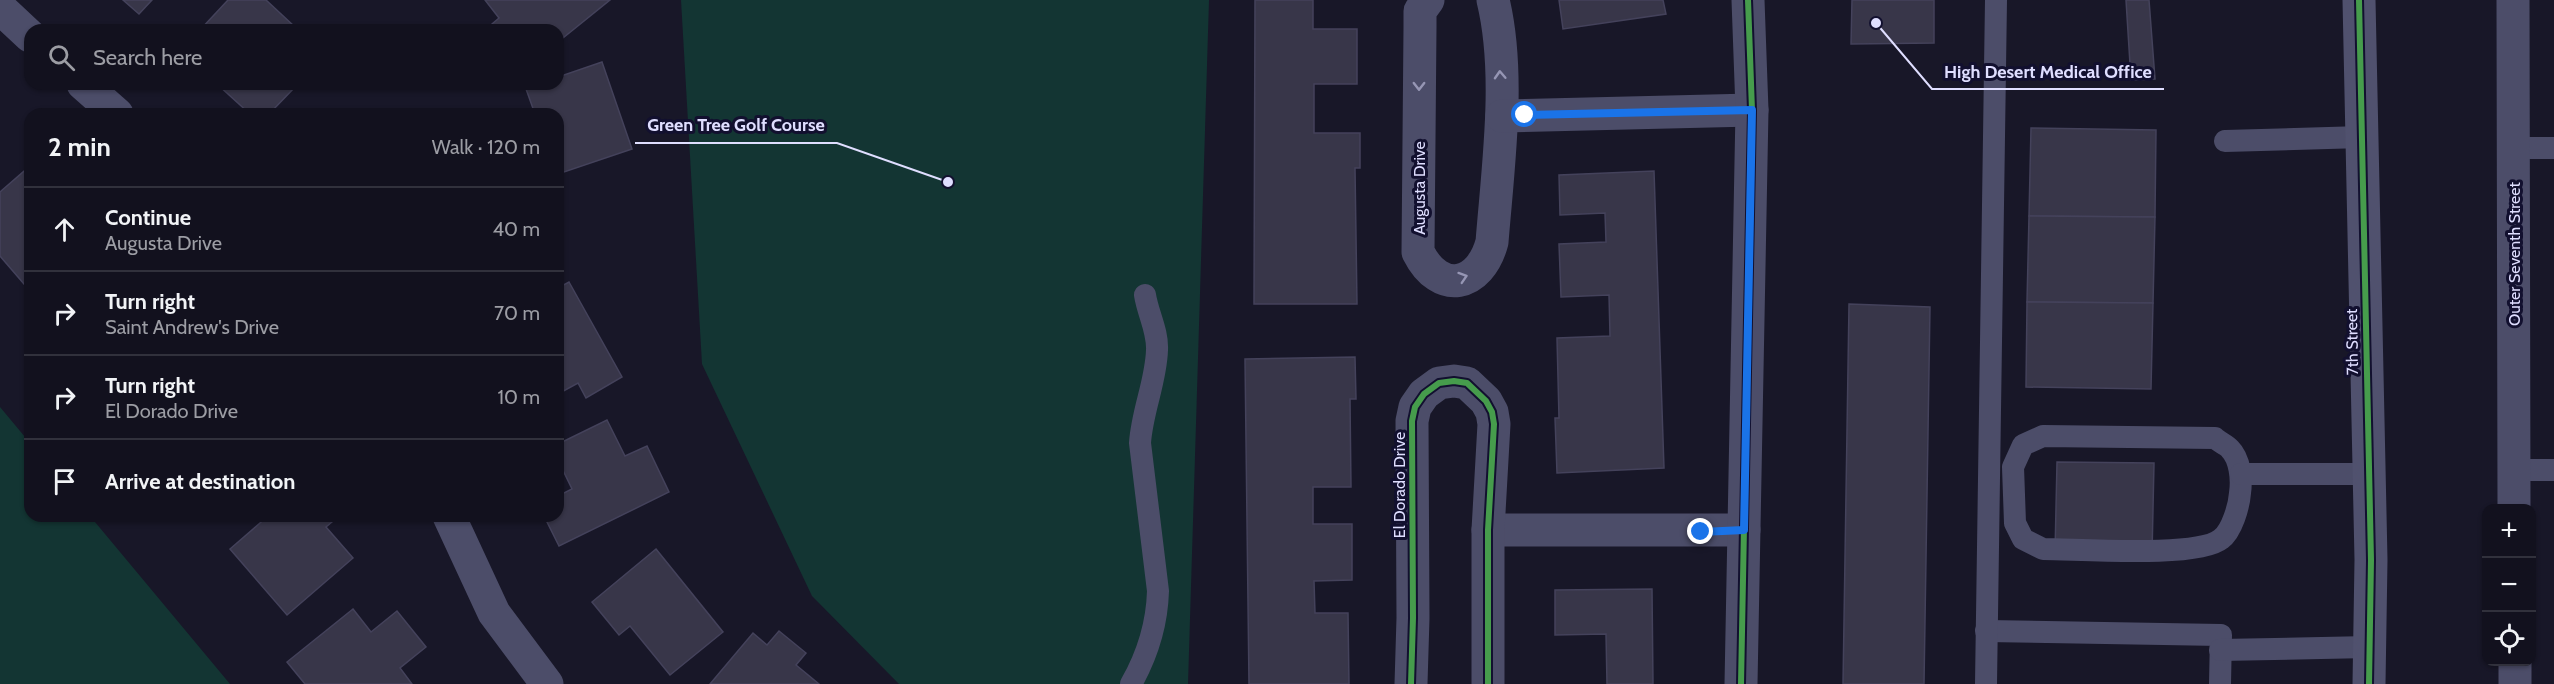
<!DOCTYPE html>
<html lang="en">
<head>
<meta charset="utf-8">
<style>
  :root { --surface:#12111e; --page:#1f1f2b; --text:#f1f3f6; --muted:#9c9da4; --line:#31313c }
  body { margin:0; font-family:Cabin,sans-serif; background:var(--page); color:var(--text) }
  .controls { position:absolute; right:18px; bottom:18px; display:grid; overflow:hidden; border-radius:12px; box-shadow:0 2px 4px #0004 }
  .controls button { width:54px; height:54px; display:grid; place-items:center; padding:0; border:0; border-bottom:2px solid var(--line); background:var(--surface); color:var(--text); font:30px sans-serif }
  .stop { position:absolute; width:18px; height:18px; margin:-14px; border:4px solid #1a73e8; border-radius:50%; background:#fff }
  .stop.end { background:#1a73e8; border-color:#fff; box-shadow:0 2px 6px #0008 }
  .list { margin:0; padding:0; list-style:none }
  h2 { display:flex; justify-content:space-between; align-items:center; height:78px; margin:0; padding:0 24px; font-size:26px }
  h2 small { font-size:20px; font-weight:400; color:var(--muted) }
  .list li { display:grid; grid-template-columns:39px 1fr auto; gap:18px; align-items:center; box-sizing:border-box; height:84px; padding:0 24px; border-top:2px solid var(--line) }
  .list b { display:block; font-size:22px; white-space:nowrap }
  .list p { margin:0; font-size:20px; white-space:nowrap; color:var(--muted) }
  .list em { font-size:20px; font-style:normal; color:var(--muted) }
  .icon { flex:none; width:33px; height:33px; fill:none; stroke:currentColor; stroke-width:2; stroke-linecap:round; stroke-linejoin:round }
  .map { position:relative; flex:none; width:2554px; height:684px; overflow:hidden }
  .search { position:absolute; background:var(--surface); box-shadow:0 2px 4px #0004; left:24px; top:24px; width:540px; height:66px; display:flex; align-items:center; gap:15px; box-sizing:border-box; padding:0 21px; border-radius:18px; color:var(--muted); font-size:22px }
  .panel { position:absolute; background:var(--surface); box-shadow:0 2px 4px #0004; left:24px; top:108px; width:540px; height:414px; border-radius:18px }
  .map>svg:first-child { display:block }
  .green { fill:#133533 }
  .building { fill:#383649; stroke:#44425b; stroke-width:1.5 }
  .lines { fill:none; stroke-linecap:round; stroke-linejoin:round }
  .lane { stroke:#4c4d69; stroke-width:22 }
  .street { stroke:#4c4d69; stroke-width:33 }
  .secondary { stroke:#50516e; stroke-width:33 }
  .cycleway-casing { stroke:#12102f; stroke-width:10 }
  .cycleway { stroke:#469c4c; stroke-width:6 }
  .oneway { stroke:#9696b4 }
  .route { stroke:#1a73e8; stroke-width:8 }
  .labels { text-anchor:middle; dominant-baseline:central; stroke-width:6; stroke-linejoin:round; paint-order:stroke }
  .street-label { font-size:16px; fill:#dfdeff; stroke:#12102f }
  .leader { fill:none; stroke:#dfdeff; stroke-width:2 }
  .callout-dot { fill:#dfdeff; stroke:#12102f; stroke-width:2 }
  .callout-label { font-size:18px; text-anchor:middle; font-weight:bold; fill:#dfdeff; stroke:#12102f; stroke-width:6; stroke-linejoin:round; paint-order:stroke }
</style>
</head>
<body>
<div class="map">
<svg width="2554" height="684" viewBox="0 0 2554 684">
  <rect width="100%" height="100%" fill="#181728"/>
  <g class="green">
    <polygon points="681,0 1209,0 1188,684 899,684 812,596 702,364"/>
    <polygon points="0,407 30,443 30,516 90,516 230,684 0,684"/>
  </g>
  <g class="building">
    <polygon points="123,0 152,0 139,14"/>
    <polygon points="228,0 266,0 295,27 292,30 200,30"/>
    <polygon points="485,0 610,0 558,42 558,30 485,30 499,18"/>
    <polygon points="1255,0 1313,0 1313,29 1357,29 1357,84 1314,84 1314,133 1360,133 1360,168 1355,168 1357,304 1254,304"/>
    <polygon points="1559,0 1663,0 1666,14 1563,29"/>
    <polygon points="1852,0 1934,0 1934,43 1851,44"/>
    <polygon points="2126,0 2149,0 2155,79 2131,80"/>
    <polygon points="602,62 632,149 558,174 558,114 535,114 526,89 539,84 558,84 558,77"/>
    <polygon points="217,84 294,84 296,86 269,114 250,114"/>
    <polygon points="2031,128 2156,130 2155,217 2029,216"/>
    <polygon points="30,166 30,291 0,256 0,192"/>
    <polygon points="1654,171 1664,468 1557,473 1555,418 1559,418 1557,338 1610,336 1609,295 1561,297 1559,244 1606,242 1605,213 1560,215 1559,175"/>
    <polygon points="2029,216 2155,217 2153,303 2027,302"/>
    <polygon points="569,282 622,377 586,398 578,383 558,394 558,288"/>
    <polygon points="2027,302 2153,303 2151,389 2026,387"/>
    <polygon points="1849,304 1930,307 1924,684 1843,684"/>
    <polygon points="1355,357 1356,399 1350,399 1351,487 1313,487 1313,524 1352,524 1352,580 1314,581 1315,613 1348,613 1349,684 1249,684 1245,359"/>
    <polygon points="607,420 625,456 647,446 669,492 559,546 544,516 558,516 558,496 572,489 558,460 558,444"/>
    <polygon points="2057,462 2154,463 2152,555 2055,553"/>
    <polygon points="268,516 339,516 326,527 353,558 287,615 230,549"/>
    <polygon points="656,549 723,632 670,675 630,626 619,635 592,602"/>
    <polygon points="1652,589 1653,684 1607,684 1606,634 1555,635 1555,590"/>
    <polygon points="353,609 371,632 397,611 426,647 400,668 412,684 305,684 287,662"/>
    <polygon points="779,631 806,653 796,665 819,684 710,684 753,633 767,645"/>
  </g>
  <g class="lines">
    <g class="lane">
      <polyline points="2225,141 2362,137"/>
      <polyline points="2513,148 2554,148"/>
      <path d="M2043 436 2215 438C2219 442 2227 445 2230 449 2240 459 2242 479 2240 493 2239 506 2232 531 2221 539 2198 558 2079 549 2043 549L2023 539 2015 523 2013 467 2023 445Z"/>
      <polyline points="2514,470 2554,470"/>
      <polyline points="2241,474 2368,474"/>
      <polyline points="1986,631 2221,635 2220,684"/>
      <polyline points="2220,650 2369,647"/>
      <path d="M1131 684C1148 654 1157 625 1158 591L1140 443C1142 411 1156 382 1157 350 1158 331 1148 314 1145 295"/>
      <polyline points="1986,684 1996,0"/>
    </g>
    <g class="street">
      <path d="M1428 0 1420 11V27L1418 252C1440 296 1480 287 1492 242 1498 166 1511 74 1493 0"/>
      <polyline points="2513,0 2514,508"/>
      <polyline points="0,8 30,36"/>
      <polyline points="83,84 117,114"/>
      <polyline points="1502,116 1752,110"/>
      <polyline points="449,516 494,613 547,684"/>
      <polyline points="1488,530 1744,530"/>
      <polyline points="1411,684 1413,618 1412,421 1415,407 1424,394 1439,383 1454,381 1467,383 1486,401 1492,412 1494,424 1488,530 1488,684"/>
      <polyline points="1741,684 1752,110 1748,0"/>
      <polyline points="2515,684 2515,662"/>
    </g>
    <polyline class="secondary" points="2359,0 2371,560 2369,684"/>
    <defs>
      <g id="cycleway">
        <polyline points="2359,0 2371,560 2369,684"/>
        <polyline points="1411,684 1413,618 1412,421 1415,407 1424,394 1439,383 1454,381 1467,383 1486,401 1492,412 1494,424 1488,530 1488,684"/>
        <polyline points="1741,684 1752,110 1748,0"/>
      </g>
    </defs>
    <use href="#cycleway" class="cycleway-casing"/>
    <use href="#cycleway" class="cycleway"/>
  </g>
  <defs><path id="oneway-chevron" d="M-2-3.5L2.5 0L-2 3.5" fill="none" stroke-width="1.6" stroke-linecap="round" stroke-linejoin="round" transform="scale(1.5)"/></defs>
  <g class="oneway">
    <use href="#oneway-chevron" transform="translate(1500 75) rotate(-93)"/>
    <use href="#oneway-chevron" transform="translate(1419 86) rotate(90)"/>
    <use href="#oneway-chevron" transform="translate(1463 277) rotate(-18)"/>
  </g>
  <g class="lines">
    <polyline class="route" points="1525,115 1752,110 1744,530 1701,532"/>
  </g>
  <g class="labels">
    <g class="street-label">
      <text transform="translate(1419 188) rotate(-90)">Augusta Drive</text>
      <text transform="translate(2514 254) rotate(-90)">Outer Seventh Street</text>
      <text transform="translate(2352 342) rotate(-91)">7th Street</text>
      <text transform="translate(1399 485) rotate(-90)">El Dorado Drive</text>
    </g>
  </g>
  <path class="leader" d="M1876 23L1932 89H2164M948 182L837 143H635"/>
  <g class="callout-dot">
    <circle cx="1876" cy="23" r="6"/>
    <circle cx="948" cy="182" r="6"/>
  </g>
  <g class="callout-label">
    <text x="2048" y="78">High Desert Medical Office</text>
    <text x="736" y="131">Green Tree Golf Course</text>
  </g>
</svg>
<div class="controls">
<button>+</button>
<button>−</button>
<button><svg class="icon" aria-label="locate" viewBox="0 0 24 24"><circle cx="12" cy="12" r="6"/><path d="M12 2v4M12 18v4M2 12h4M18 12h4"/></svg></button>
</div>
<div class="stop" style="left:1525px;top:115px"></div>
<div class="stop end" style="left:1701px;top:532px"></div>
<div class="search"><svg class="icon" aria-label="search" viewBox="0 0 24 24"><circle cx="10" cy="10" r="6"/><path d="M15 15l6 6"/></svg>Search here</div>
<section class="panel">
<h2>2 min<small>Walk · 120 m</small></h2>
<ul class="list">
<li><svg class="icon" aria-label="ahead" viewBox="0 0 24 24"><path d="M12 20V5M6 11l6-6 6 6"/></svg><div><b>Continue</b><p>Augusta Drive</p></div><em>40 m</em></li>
<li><svg class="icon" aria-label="right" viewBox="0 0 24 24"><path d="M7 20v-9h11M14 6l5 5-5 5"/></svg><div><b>Turn right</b><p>Saint Andrew's Drive</p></div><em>70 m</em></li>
<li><svg class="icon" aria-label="right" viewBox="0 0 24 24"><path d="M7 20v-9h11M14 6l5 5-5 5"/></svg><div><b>Turn right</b><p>El Dorado Drive</p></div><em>10 m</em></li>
<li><svg class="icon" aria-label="arrive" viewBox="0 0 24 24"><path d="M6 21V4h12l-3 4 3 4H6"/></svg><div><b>Arrive at destination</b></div></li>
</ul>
</section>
</div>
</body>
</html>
